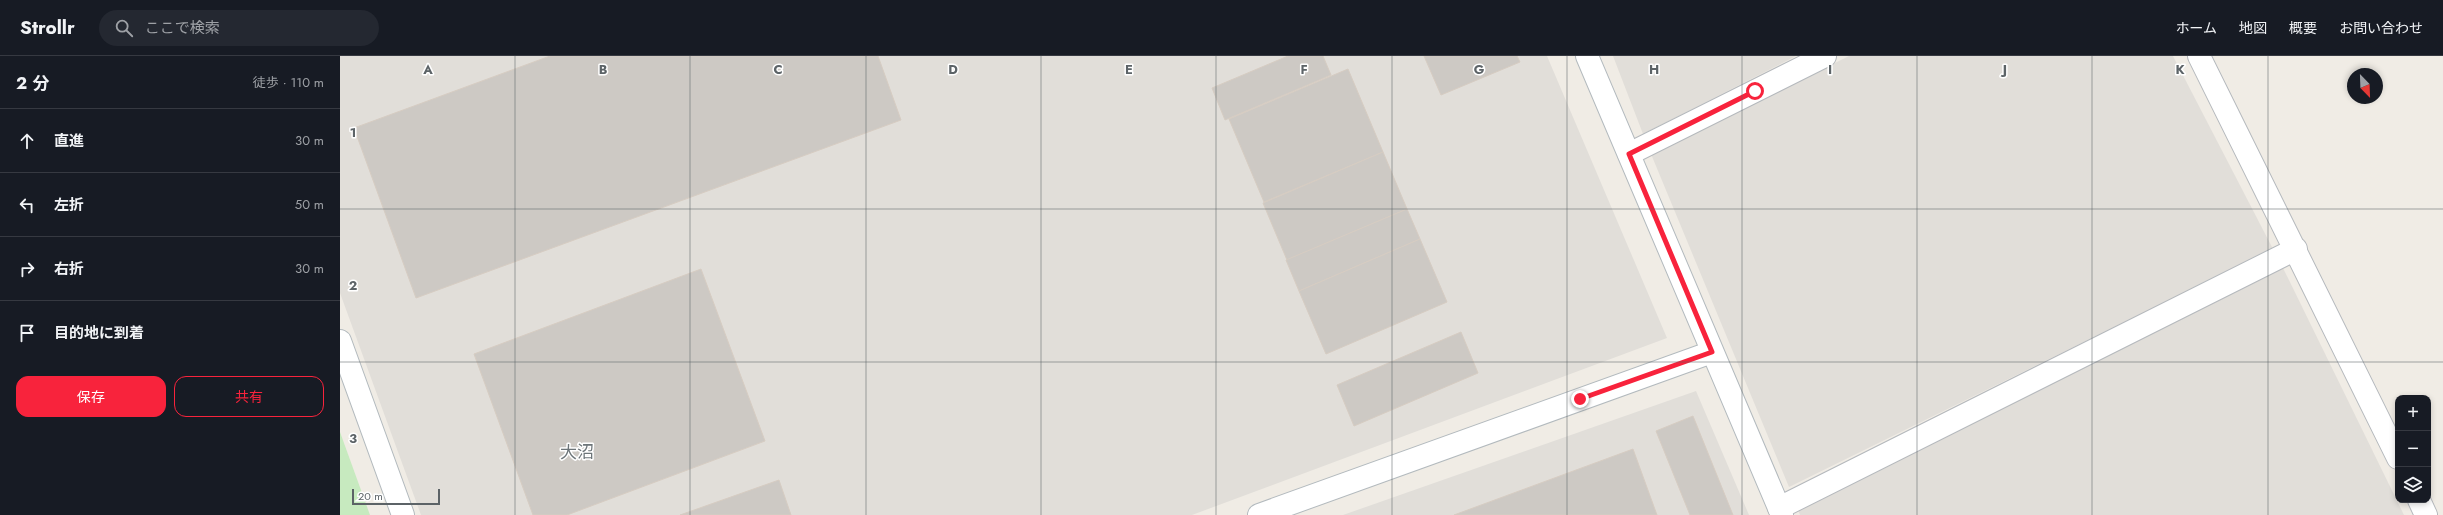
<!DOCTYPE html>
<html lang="ja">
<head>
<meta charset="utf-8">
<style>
  :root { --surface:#171b24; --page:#242831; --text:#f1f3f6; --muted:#9ea1a6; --line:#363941; --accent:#f8233c }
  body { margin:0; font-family:Jost,"Noto Sans JP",sans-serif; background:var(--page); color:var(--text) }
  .controls { position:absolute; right:12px; bottom:12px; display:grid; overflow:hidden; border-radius:8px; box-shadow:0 2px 6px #0003 }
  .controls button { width:36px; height:36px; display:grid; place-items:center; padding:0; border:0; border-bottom:1px solid var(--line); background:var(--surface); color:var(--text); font:20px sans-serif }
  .compass { position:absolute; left:2007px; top:12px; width:36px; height:36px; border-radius:50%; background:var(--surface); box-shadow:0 2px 6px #0003; rotate:157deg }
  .scale { position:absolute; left:12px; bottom:10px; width:88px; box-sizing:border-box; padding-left:4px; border:2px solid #5c6367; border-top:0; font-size:11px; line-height:14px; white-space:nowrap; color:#5c6367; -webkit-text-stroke:3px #fff; paint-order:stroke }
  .stop { position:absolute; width:12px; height:12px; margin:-9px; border:3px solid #f8233c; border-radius:50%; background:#fff }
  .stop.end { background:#f8233c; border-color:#fff; box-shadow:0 1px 4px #0008 }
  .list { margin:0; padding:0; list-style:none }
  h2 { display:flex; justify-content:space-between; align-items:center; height:52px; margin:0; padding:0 16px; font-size:17px }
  h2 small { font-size:13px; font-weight:400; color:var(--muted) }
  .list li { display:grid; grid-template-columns:26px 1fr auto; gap:12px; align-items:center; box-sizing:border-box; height:64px; padding:0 16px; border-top:1px solid var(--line) }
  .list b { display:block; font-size:15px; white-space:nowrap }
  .list em { font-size:13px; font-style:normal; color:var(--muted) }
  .actions { display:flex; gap:8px; padding:12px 16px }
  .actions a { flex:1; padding:9px 0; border:1px solid var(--accent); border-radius:12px; text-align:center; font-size:14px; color:var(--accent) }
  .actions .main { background:var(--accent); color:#fff }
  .icon { flex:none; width:22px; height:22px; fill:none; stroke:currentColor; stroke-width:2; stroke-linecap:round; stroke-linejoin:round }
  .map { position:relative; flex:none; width:2103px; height:459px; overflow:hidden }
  header { display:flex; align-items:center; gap:24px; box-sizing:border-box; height:56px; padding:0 20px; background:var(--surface); border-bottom:1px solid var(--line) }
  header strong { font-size:19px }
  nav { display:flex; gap:22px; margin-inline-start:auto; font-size:14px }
  .search { width:280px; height:36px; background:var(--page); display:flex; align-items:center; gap:10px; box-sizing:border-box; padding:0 14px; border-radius:22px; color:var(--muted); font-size:15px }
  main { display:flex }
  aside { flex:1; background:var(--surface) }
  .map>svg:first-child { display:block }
  .industrial { fill:#e1ded9 }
  .green { fill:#c7eabf }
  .building { fill:#cdc9c4; stroke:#d6ccc2 }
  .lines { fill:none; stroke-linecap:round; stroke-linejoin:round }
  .street-casing { stroke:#b5b9bd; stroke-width:24 }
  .secondary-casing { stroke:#b3babe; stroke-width:24 }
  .street { stroke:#fff; stroke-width:22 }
  .secondary { stroke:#fff; stroke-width:22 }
  .route { stroke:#f8233c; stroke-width:5 }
  .grid { fill:none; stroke:#5c6367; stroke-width:1; stroke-opacity:0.55 }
  .labels { text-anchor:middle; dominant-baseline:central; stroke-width:3; stroke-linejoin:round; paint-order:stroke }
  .quarter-label { font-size:17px; fill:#6d7579; stroke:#fff }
  .grid-label { font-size:13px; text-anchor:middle; font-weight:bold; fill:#5c6367; stroke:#fff; stroke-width:3; stroke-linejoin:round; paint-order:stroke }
</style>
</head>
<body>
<header>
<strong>Strollr</strong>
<div class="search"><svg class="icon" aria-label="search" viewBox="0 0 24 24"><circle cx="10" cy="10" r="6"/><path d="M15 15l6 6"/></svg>ここで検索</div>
<nav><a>ホーム</a><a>地図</a><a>概要</a><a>お問い合わせ</a></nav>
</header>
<main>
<aside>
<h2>2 分<small>徒歩 · 110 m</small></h2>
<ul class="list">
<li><svg class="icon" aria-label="ahead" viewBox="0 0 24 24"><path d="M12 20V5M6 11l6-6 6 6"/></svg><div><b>直進</b></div><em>30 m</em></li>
<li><svg class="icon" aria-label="left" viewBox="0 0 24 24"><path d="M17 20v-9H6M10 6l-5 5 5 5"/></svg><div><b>左折</b></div><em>50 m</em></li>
<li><svg class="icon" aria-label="right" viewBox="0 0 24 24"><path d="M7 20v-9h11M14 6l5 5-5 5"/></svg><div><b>右折</b></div><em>30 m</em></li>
<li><svg class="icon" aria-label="arrive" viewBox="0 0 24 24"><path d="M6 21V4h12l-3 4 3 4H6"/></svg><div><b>目的地に到着</b></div></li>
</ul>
<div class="actions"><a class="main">保存</a><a>共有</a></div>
</aside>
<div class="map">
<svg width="2103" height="459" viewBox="0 0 2103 459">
  <rect width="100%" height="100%" fill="#f0ece5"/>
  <g class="industrial">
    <polygon points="0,0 1207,0 1327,282 852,459 81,459 0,237"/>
    <polygon points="1273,0 1456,0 1303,78"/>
    <polygon points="1509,0 1833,0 1933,193 1449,431 1311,98"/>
    <polygon points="1943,212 2064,459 1460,459 1458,454"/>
    <polygon points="1356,335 1409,459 1003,459"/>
  </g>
  <polygon class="green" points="0,376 30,459 0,459"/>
  <g class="building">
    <polygon points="210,0 538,0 561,64 76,242 14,72"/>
    <polygon points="948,0 983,0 991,19 885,64 872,32"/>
    <polygon points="1084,0 1177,0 1180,6 1101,39"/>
    <polygon points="1008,13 1043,96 924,146 889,63"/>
    <polygon points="1043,96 1067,153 947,204 923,147"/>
    <polygon points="1067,153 1080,183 959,235 946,204"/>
    <polygon points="1080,183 1107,246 986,298 959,235"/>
    <polygon points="361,213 425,385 227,459 193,459 134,298"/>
    <polygon points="1121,276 1138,317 1014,370 997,329"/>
    <polygon points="1353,360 1393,459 1350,459 1316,375"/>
    <polygon points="1293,393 1317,459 1114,459"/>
    <polygon points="439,424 451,459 340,459"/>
  </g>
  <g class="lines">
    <defs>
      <g id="street">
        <polyline points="1859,0 2058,402"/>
        <polyline points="1289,98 1485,0"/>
        <polyline points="2079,444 2086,459"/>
        <polyline points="1439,452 1956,193"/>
      </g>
      <g id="secondary">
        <polyline points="1247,0 1442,459"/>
        <polyline points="0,285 63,459"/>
        <polyline points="919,459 1372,296"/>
      </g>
    </defs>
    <use href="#street" class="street-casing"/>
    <use href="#secondary" class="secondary-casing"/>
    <use href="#street" class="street"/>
    <use href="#secondary" class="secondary"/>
  </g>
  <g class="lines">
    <polyline class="route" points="1240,343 1372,296 1289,98 1415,35"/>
  </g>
  <path class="grid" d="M175 0V459M350 0V459M526 0V459M701 0V459M876 0V459M1052 0V459M1227 0V459M1402 0V459M1577 0V459M1752 0V459M1928 0V459M0 153H2103M0 306H2103"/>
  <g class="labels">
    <g class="quarter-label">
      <text x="237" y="396">大沼</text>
    </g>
  </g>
  <g class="grid-label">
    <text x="88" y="18">A</text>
    <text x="263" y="18">B</text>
    <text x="438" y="18">C</text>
    <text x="613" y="18">D</text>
    <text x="789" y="18">E</text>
    <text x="964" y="18">F</text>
    <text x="1139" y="18">G</text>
    <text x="1314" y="18">H</text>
    <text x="1490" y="18">I</text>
    <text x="1665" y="18">J</text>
    <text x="1840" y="18">K</text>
    <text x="13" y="81">1</text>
    <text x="13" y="234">2</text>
    <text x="13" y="387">3</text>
  </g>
</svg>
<div class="controls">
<button>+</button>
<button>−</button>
<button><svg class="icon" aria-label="layers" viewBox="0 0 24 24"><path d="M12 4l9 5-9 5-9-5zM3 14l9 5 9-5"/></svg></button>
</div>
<svg class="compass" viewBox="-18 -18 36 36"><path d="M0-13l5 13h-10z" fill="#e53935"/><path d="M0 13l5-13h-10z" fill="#9ea1a6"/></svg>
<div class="scale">20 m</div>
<div class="stop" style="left:1415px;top:35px"></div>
<div class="stop end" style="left:1240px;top:343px"></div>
</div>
</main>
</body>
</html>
